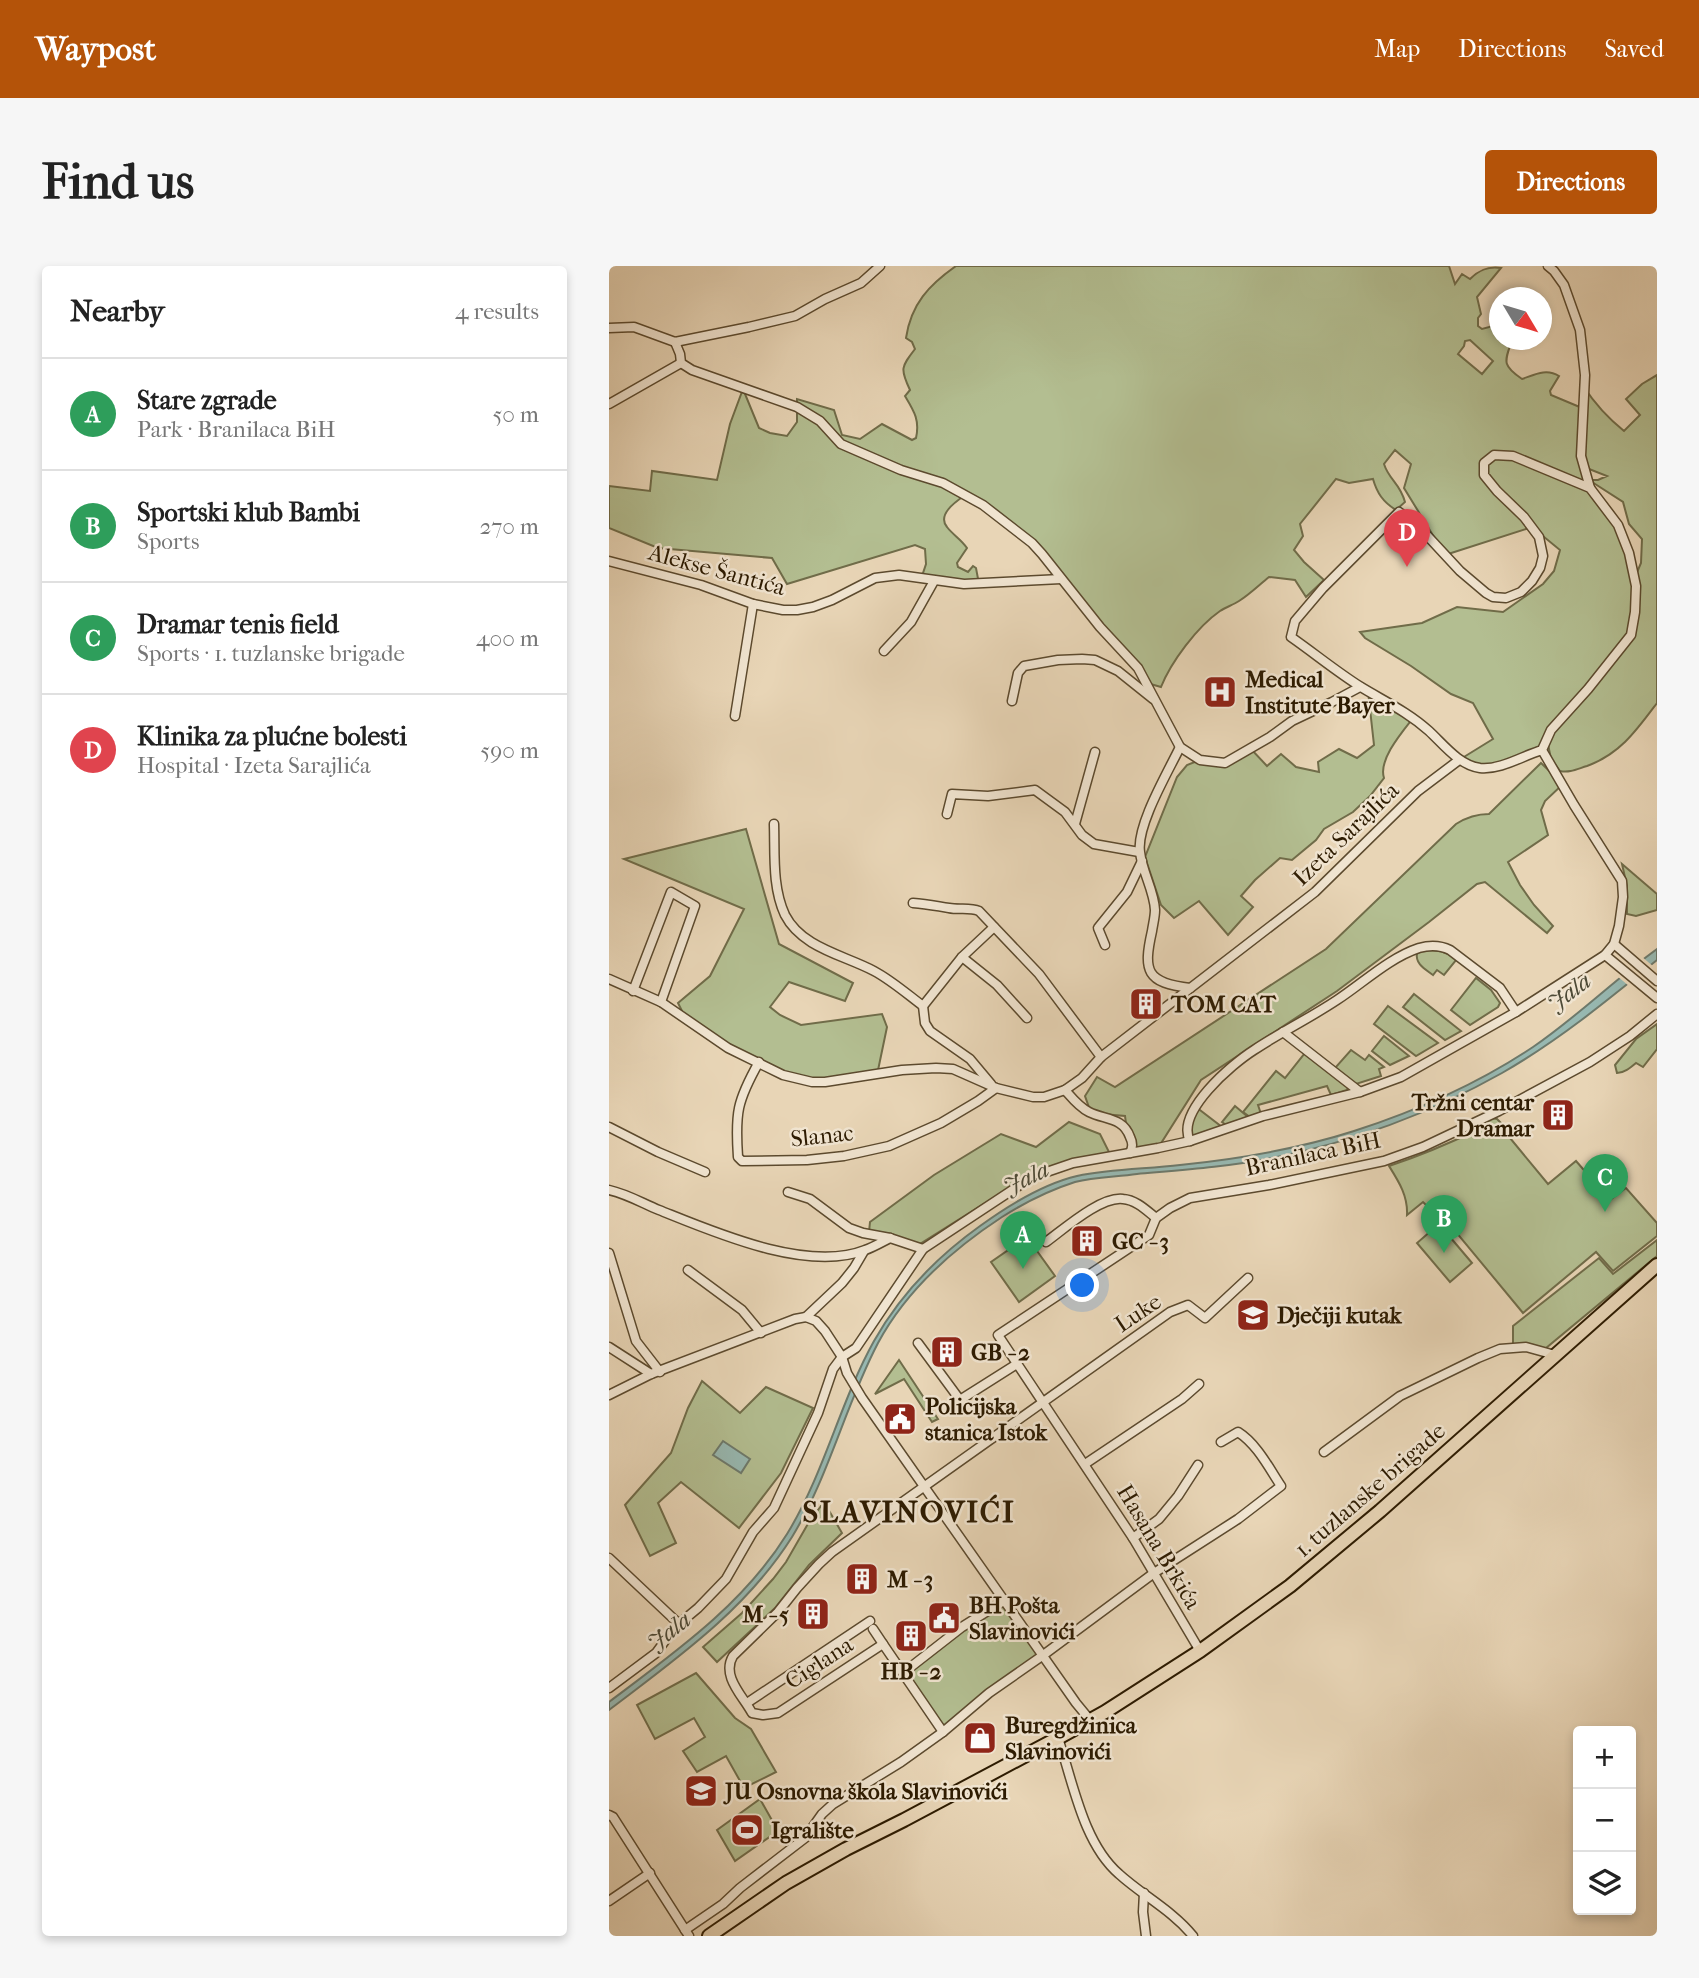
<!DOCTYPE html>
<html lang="en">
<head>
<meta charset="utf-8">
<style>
  :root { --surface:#fff; --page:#f6f6f6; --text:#222; --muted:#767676; --line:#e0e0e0; --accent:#b45309 }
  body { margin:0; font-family:"IM FELL French Canon",serif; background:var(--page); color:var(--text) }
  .controls { position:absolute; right:21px; bottom:21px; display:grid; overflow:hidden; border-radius:7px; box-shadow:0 4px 10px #0003 }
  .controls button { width:63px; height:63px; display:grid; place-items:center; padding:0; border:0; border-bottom:2px solid var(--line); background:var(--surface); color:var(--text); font:35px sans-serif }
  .compass { position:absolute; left:880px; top:21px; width:63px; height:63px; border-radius:50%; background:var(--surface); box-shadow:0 4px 10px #0003; rotate:128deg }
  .you { position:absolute; left:474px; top:1020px; width:24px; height:24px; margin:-18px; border:5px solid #fff; border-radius:50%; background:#1a73e8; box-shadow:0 0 0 10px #1a73e833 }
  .badge { display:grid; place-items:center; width:46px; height:46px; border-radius:50%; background:var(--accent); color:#fff; font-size:23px; font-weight:700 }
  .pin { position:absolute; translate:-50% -58px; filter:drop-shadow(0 2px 4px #0008) }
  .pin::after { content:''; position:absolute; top:37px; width:24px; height:21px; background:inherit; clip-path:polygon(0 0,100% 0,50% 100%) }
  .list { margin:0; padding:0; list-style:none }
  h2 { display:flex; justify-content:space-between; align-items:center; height:91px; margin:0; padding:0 28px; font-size:30px }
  h2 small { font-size:23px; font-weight:400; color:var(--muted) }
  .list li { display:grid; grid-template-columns:46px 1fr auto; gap:21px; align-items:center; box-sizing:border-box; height:112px; padding:0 28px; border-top:2px solid var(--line) }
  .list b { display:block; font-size:26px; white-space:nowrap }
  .list p { margin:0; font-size:23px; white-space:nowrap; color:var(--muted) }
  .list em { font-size:23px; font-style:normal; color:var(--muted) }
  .icon { flex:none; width:38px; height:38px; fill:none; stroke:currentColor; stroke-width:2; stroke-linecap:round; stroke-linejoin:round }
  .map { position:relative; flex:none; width:1048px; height:1670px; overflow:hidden; border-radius:7px }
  header { display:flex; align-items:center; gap:42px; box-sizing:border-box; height:98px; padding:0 35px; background:var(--accent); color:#fff }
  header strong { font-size:33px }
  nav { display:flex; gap:38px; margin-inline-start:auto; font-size:24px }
  .intro { display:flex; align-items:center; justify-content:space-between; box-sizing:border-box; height:168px; padding:0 42px }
  h1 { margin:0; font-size:49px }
  .button { padding:18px 32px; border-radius:7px; background:var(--accent); color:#fff; font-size:24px; font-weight:700 }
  main { display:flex; gap:42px; padding:0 42px }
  aside { flex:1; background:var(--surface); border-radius:7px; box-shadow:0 4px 10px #0003 }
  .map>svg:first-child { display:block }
  .green { fill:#b3be91; stroke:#706c49; stroke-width:2; fill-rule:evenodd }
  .water { fill:#97b8b1; stroke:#6d796b; stroke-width:2 }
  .pier { fill:#e8d5b6 }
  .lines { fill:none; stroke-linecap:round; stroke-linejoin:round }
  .minor-casing { stroke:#5c4a2e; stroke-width:11 }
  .primary-casing { stroke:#2d1b01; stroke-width:16 }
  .minor { stroke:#f0e4d0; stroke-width:8 }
  .primary { stroke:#e8d5b6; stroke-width:12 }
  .labels { text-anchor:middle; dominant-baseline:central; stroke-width:5; stroke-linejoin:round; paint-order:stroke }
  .street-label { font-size:23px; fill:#2d1b01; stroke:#f0e4d0 }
  .poi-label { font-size:23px; font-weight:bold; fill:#2d1b01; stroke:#f0e4d0; text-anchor:start }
  .water-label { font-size:24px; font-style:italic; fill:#4d4a36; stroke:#f0e4d0 }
  .district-label { font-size:30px; font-weight:bold; letter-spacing:2px; fill:#2d1b01; stroke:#f0e4d0 }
</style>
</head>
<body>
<header>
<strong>Waypost</strong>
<nav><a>Map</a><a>Directions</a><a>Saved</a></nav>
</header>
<div class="intro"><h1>Find us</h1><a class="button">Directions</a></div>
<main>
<aside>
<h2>Nearby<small>4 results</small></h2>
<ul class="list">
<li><span class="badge" style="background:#2e9e5b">A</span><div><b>Stare zgrade</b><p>Park · Branilaca BiH</p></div><em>50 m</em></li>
<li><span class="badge" style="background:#2e9e5b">B</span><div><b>Sportski klub Bambi</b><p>Sports</p></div><em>270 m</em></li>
<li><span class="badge" style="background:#2e9e5b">C</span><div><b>Dramar tenis field</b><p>Sports · 1. tuzlanske brigade</p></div><em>400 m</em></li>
<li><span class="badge" style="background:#e0444e">D</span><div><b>Klinika za plućne bolesti</b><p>Hospital · Izeta Sarajlića</p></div><em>590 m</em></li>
</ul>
</aside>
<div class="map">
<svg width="1048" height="1670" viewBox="0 0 1048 1670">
  <rect width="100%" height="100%" fill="#e8d5b6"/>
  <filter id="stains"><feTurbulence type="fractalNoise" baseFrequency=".00286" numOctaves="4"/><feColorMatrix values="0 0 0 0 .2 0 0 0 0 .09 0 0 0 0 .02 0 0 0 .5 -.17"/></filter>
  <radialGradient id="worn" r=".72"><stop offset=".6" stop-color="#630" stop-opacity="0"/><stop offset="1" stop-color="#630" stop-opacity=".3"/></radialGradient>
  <g class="green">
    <path d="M347 0H840L846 18 853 8 861 13C870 4 879 0 892 2L868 31 872 48 869 52V60L873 63 888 59 890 45V74H903C896 95 892 99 913 113 925 109 937 102 950 110L941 125 942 129 973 142 975 121C986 138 999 152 1015 165L1031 149 1017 133 1033 118 1048 109V437C1027 465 1011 488 978 500 968 503 961 507 951 505L942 493 939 478 933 484 881 502 850 494 884 473 864 437 842 428 802 400 756 372 751 366 813 357 848 341 894 346 934 318 945 305 951 284 923 261 836 289 795 222 802 198 786 184 775 198C780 214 791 217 796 236L787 244C774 236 768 227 764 213L740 217 727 213 691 258 694 270 685 284 695 296 715 314 697 331 686 314 660 311C650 319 641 328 630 335 624 339 617 341 611 345 588 361 562 396 552 421L538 417 423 277 355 230C346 236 328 249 338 261 344 269 352 273 358 282L348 297 349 301 359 306 364 300 367 302 370 318 306 312 314 307 317 298 316 283 306 279 178 318 163 292 49 282 0 262V220L41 225 43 205 108 214 121 158 134 123 150 162 161 167 178 170 188 156V133L225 144 233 169 251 173 273 158 303 174 307 172C311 154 305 145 296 130L301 124C291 103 292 101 306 83L303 76 297 72C302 38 320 19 347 0ZM861 74 884 95 873 108 849 88 855 80 856 75ZM975 201 998 210 989 214H984L983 216 1014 236 1020 258 1033 273 1032 297 1026 311 998 240 981 222Z"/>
    <path d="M759 425 804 452C793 466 769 494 775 512L761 530 744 546 715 563 707 574 683 594 671 592 646 614 632 630 644 641 619 669 590 635 565 652 552 639 536 591 568 511 578 499 591 494 616 497 642 483 658 500 672 488 687 501 710 506 709 496 730 483 748 492 765 479Z"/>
    <path d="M932 497 954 518 936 535 932 544 939 569 899 596 911 619 925 639 944 660 938 667 876 616 868 618 820 656 728 725 592 814 549 882 521 887 516 850 482 847 476 830 488 811 506 821 717 683 847 558C858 551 867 548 880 548Z"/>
    <polygon points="137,563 170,678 244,717 236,735 180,716 161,741 171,749 192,759 273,748 278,761 268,809 203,816 150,796 69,748 73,745 69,737 101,710 135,643 15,593"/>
    <polygon points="1013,598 1048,628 1048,644 1027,650 1018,648 1018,620"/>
    <path d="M816 684C829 684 838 686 848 693L835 709 828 704 824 709C816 703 806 698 808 687Z"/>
    <polygon points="867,712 882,724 891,737 889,741 861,759 842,744"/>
    <polygon points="805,728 852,765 836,774 794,741"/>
    <polygon points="779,740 829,777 807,790 765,758"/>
    <path d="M1048 758V783L1034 801 1027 797C1021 802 1015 807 1008 807L1006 799 1027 773Z"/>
    <polygon points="775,770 800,790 781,799 763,785"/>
    <polygon points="742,784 756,794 760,789 775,801 770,803 772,810 747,818 726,802"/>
    <polygon points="696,787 739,821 738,824 722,829 718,820 649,839 652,848 641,851 634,846 667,805 676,812"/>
    <polygon points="626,840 639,851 617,859 613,856"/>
    <polygon points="587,841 613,861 582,873 579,859"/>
    <path d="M882 852 888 853 904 869 901 872 939 918 967 895 1001 934 1017 922 1048 957V970L1004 1005 987 986 914 1047 823 937 818 940 814 936 798 949C799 930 790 916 780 900 810 890 839 878 868 864L864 859Z"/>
    <polygon points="460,856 491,868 502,890 416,912 306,981 260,966 261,956 325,909 392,868 427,881"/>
    <polygon points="830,958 863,997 841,1016 808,977"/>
    <polygon points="418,971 446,1010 410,1036 382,996"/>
    <polygon points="1048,974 1048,990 937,1082 924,1084 904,1081 904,1060 990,992 1004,1008"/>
    <polygon points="290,1094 329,1153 323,1156 295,1113 266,1128"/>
    <polygon points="93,1115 131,1147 157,1121 204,1142 172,1207 130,1262 72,1216 49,1237 67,1277 41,1290 16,1239 62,1187 79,1142"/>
    <polygon points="215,1236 233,1267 200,1299 166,1342 108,1396 94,1381 133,1347 164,1313 177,1296 200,1256"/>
    <polygon points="396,1334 433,1390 334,1466 294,1407"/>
    <polygon points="87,1407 126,1452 142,1463 167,1506 135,1522 117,1490 88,1506 74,1485 96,1471 85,1452 46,1473 28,1439"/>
    <polygon points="151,1533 169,1565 126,1595 108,1564"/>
  </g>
  <g class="water">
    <path d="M1048 683V694C999 734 949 775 893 807 822 847 744 876 663 892 618 901 573 904 528 908 508 911 486 911 466 916 441 924 415 937 393 951 344 983 297 1025 269 1077 236 1140 220 1210 183 1271 137 1344 67 1393 0 1444V1436C65 1387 134 1339 178 1268 215 1208 231 1136 265 1075 291 1029 329 990 371 960 400 939 434 918 468 910 502 903 537 903 571 899 630 893 689 883 745 865 807 845 870 817 924 781 968 751 1005 714 1048 683Z"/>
    <polygon points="114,1175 141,1193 132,1207 104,1189"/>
  </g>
  <polygon class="pier" points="1032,690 1045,701 1020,720 1008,710"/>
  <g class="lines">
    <defs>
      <g id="minor">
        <polyline points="939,0 945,5 955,19 971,64 976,109 972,190 981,222"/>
        <polyline points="0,62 25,61 66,76 140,61 186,50 216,33 252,17 271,0"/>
        <polyline points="66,76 71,88 72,97 83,104 188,141 211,155 232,178 292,204 334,217 374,239 423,277 433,288 491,361 529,402 571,481 591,494 616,497 661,471 683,455 723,436 751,421"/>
        <polyline points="0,138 72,97"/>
        <polyline points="0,295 92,319 144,338 174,344 188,344 204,341 223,334 266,312 290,309 355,318 452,313"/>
        <polyline points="275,385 302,356 325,315"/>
        <polyline points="403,435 409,407 415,400 449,394 473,393 486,394 509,405 544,433"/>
        <polyline points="126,450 144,338"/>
        <path d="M571 481C559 506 527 560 531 586 533 606 545 624 546 644 546 651 544 658 543 665 534 705 537 717 581 722"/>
        <polyline points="338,548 343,528 379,530 426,524 456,546 473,569 485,578 530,586"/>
        <path d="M165 558C166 588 163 621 176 649 193 682 235 689 265 705 282 714 298 728 314 740L316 757 321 765 361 793 382 818"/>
        <polyline points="466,558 486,486"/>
        <path d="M304 637C318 638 327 640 340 642 350 644 361 641 370 645L430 708 492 791"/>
        <polyline points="1005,678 1048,715"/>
        <polyline points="496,679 489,662 518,626 533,595"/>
        <polyline points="996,689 1048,732"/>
        <polyline points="353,691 388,719 418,752"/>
        <polyline points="0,713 52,736 119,782 174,809 203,816 216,816 293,804 327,802 344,803 387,822 424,831 435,831 456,824 473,812 492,791 706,626 809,525 850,494"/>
        <polyline points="24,725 62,626 86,640 52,736"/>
        <polyline points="314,740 353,691 385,661"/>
        <polyline points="674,766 751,826"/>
        <path d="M150 796C128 835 126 847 129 891L133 895 198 894 235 890 280 880 332 857 369 835 387 822"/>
        <path d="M456 824C463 832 470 841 480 846 496 854 514 851 521 871 524 877 524 881 521 887"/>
        <polyline points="0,861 49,886 96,906"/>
        <path d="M581 875C566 846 623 798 645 784 672 766 701 752 728 734 754 717 780 692 810 682 821 679 831 679 841 684L891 722 907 746"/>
        <path d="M0 924C18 928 33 937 50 944 105 966 198 1007 256 984 265 981 273 976 281 972"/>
        <polyline points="179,926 201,933 240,962 254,967 281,972 314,983"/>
        <path d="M437 976C455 963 492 930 514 933 527 934 537 944 547 952"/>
        <polyline points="0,987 27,1075 51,1106"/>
        <polyline points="79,1004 133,1044 152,1067"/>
        <polyline points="197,1051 233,1017 245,1002 255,985"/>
        <polyline points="309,1077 351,1134 408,1098"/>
        <polyline points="0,1081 42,1108"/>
        <polyline points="0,1129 42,1108 186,1053 197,1051 207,1055 216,1065 233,1091 238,1107 253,1132 467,1437 481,1454"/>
        <polyline points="715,1186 791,1130 869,1092 891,1083 917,1081 946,1089"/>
        <polyline points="476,1198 573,1133 590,1118"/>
        <polyline points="524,1272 550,1253 569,1230 589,1199"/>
        <polyline points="0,1292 69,1357"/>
        <polyline points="264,1363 274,1378"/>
        <polyline points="591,1385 524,1272 389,1069 540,969 547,952 561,942 581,932 660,919 775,895 814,881 890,845 981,796 1021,770 1048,748"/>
        <polyline points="294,1407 353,1361 396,1334"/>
        <path d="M0 1422 47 1387 69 1357H71L89 1342 117 1313 144 1266 165 1242 209 1147 224 1103 233 1091 247 1082 314 983 423 911 464 897 549 882 581 875 654 850 751 826 792 811 907 746 996 689 1005 678 1010 660 1014 631 1013 615 965 539 933 484C913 490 892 504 871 502 850 499 835 479 820 465 799 446 775 435 752 421 728 406 705 387 682 371L686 355 714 322 790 246 812 263 851 305 877 327 884 331 897 332 912 326 923 315 931 302 934 290 930 271 915 251 888 225 875 209V197L885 189 904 190 981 222 1009 259 1020 287 1027 320 1026 346 1022 369 979 423 942 464 933 484"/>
        <polyline points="138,1437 261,1355"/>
        <path d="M334 1466 274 1378 169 1447 154 1449 143 1447C134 1430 112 1410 124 1390L169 1346 188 1322 210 1298 223 1286 561 1046 579 1039 596 1052 639 1012"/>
        <path d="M449 1472C464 1516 474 1577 510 1608 533 1629 564 1645 584 1670"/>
        <polyline points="0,1549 4,1551 80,1670"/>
        <polyline points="535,1627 534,1646 537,1670"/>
        <polyline points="0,1635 41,1607"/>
        <path d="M76 1664 114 1638 131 1622 196 1572 213 1548 224 1538 292 1496 334 1466 380 1427 433 1390 545 1307 629 1253 672 1220C660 1202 648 1178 629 1166L612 1176"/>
      </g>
      <polyline id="primary" points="100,1670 177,1617 237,1583 295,1554 449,1472 496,1446 591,1385 681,1320 771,1245 1048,999"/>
    </defs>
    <use href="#minor" class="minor-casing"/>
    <use href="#primary" class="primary-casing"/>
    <use href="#minor" class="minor"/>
    <use href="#primary" class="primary"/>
  </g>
  <defs>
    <symbol id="hospital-square" viewBox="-11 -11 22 22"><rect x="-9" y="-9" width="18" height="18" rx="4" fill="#8f2418" stroke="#f0e4d0"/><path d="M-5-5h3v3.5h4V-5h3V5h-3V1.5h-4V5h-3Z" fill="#fff"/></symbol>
    <symbol id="building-square" viewBox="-11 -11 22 22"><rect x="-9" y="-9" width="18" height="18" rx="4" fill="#8f2418" stroke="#f0e4d0"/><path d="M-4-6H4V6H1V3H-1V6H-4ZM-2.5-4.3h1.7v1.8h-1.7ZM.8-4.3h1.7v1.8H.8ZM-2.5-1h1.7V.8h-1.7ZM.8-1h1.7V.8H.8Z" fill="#fff"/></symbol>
    <symbol id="school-square" viewBox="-11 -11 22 22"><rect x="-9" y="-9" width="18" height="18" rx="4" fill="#8f2418" stroke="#f0e4d0"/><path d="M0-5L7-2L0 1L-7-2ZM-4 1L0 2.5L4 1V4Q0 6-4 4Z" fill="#fff"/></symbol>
    <symbol id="civic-square" viewBox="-11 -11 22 22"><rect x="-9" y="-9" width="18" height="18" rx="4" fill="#8f2418" stroke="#f0e4d0"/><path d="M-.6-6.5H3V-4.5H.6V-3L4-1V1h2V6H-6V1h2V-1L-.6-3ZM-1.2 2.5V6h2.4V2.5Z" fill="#fff"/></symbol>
    <symbol id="shop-square" viewBox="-11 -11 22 22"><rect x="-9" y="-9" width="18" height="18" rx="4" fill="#8f2418" stroke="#f0e4d0"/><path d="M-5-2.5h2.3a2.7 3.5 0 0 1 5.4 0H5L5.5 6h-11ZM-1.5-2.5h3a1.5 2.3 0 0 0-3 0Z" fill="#fff"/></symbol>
    <symbol id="stadium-square" viewBox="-11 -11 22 22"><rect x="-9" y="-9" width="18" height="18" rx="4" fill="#8f2418" stroke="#f0e4d0"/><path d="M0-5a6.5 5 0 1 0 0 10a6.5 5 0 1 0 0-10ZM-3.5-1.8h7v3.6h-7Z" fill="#fff"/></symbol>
  </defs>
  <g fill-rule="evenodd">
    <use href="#hospital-square" x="592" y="407" width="38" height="38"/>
    <use href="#building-square" x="518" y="719" width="38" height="38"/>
    <use href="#building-square" x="930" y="830" width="38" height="38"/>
    <use href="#building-square" x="459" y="956" width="38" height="38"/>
    <use href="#school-square" x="625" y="1030" width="38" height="38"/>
    <use href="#building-square" x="319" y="1067" width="38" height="38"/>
    <use href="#civic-square" x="272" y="1134" width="38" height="38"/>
    <use href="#building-square" x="234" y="1294" width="38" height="38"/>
    <use href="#building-square" x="185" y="1329" width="38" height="38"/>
    <use href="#civic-square" x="316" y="1333" width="38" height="38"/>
    <use href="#building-square" x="283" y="1351" width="38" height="38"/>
    <use href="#shop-square" x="352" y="1453" width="38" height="38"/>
    <use href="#school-square" x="73" y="1506" width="38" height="38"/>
    <use href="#stadium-square" x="119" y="1545" width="38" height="38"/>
  </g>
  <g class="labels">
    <g class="street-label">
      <text transform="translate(108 304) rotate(15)">Alekse Šantića</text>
      <text transform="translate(737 568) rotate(-44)">Izeta Sarajlića</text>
      <text transform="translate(213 870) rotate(-6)">Slanac</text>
      <text transform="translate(704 888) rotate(-12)">Branilaca BiH</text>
      <text transform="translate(529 1047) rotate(-34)">Luke</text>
      <text transform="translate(761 1224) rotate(-41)">1. tuzlanske brigade</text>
      <text transform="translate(550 1281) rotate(59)">Hasana Brkića</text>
      <text transform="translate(210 1397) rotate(-33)">Ciglana</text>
    </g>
    <g class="poi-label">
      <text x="636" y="413">Medical<tspan x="636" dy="26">Institute Bayer</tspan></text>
      <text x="562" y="738">TOM CAT</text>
      <text x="925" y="836" text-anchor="end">Tržni centar<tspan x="925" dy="26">Dramar</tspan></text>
      <text x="503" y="975">GC - 3</text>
      <text x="668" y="1049">Dječiji kutak</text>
      <text x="362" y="1086">GB - 2</text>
      <text x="316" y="1140">Policijska<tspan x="316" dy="26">stanica Istok</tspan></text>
      <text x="278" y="1313">M - 3</text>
      <text x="360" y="1339">BH Pošta<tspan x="360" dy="26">Slavinovići</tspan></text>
      <text x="180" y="1348" text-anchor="end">M - 5</text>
      <text x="302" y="1405" text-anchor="middle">HB - 2</text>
      <text x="396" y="1459">Buregdžinica<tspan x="396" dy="26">Slavinovići</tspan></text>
      <text x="116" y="1525">JU Osnovna škola Slavinovići</text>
      <text x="162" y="1564">Igralište</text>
    </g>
    <g class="water-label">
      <text transform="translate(960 726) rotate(-37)">Jala</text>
      <text transform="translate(417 912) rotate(-26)">Jala</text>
      <text transform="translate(60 1365) rotate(-38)">Jala</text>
    </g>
    <g class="district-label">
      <text x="300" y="1246">SLAVINOVIĆI</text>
    </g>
  </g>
  <rect width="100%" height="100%" filter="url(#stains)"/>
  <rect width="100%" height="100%" fill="url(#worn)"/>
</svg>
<div class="controls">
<button>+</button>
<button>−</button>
<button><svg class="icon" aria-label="layers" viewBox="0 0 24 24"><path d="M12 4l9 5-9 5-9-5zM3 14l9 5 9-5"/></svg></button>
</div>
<svg class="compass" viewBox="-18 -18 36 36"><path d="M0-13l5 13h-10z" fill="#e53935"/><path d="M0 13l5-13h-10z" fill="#767676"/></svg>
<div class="you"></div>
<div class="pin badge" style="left:414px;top:1003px;background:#2e9e5b">A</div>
<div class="pin badge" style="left:835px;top:987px;background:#2e9e5b">B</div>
<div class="pin badge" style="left:996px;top:946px;background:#2e9e5b">C</div>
<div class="pin badge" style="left:798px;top:301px;background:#e0444e">D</div>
</div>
</main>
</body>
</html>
